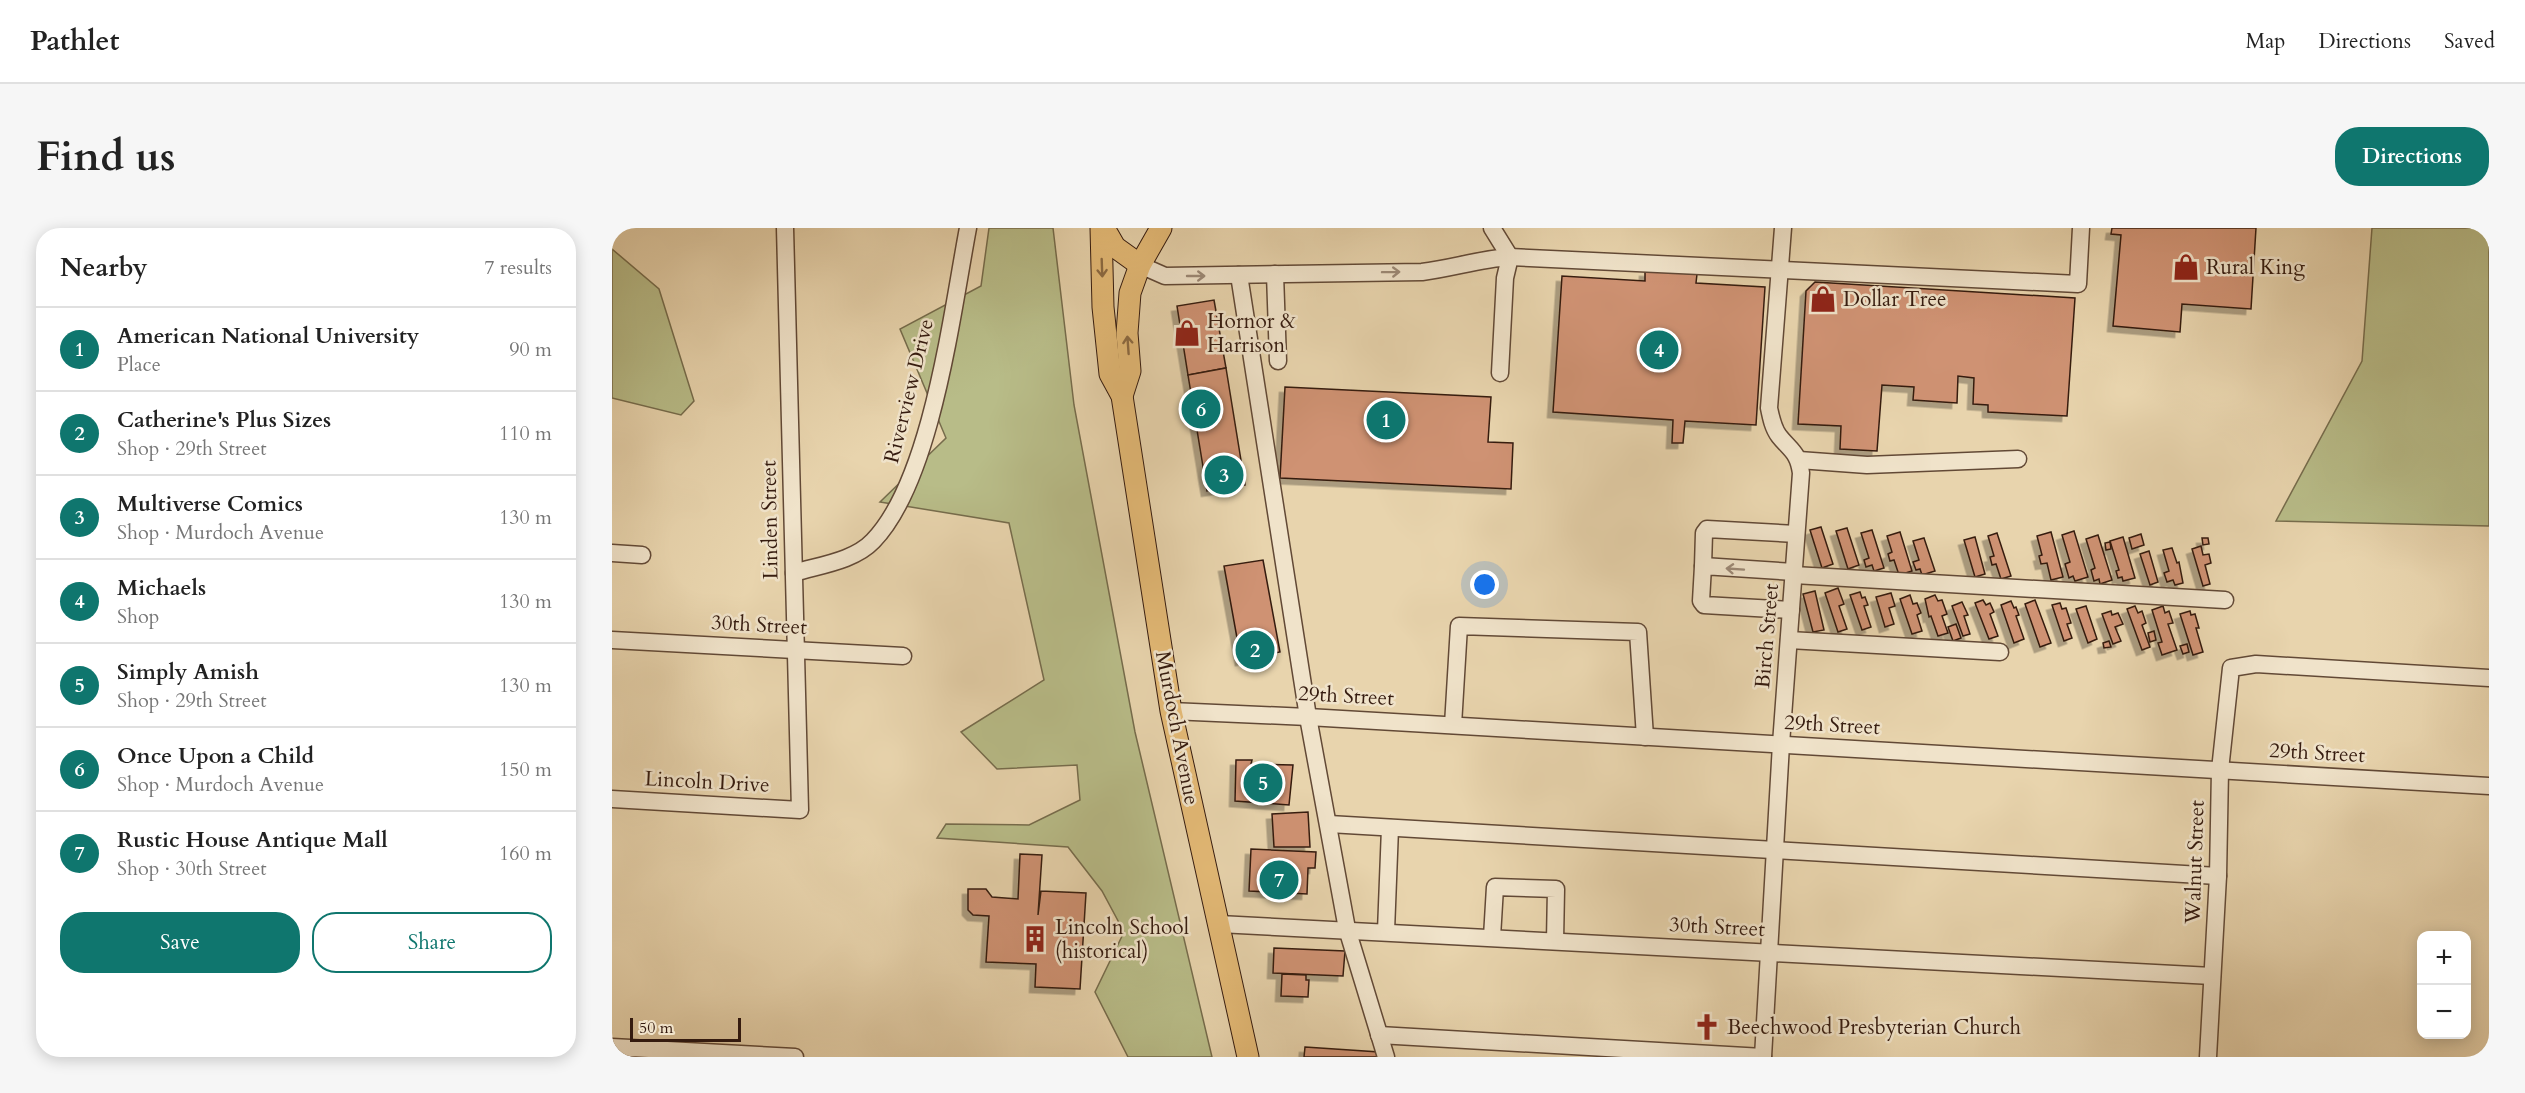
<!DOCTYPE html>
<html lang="en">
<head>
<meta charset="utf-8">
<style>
  :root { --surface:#fff; --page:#f6f6f6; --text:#222; --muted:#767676; --line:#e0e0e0; --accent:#0f766e }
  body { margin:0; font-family:Cardo,serif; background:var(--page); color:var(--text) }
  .controls { position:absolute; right:18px; bottom:18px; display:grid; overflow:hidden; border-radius:12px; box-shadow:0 3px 15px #0003 }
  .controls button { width:54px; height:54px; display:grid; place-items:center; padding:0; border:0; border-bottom:2px solid var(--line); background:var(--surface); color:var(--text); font:30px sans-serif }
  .scale { position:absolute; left:18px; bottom:15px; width:111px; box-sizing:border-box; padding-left:6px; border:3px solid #351b0f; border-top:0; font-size:16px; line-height:21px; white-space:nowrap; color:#351b0f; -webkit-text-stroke:4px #f0e3ca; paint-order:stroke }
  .you { position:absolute; left:873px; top:357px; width:21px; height:21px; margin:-15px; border:4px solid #fff; border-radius:50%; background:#1a73e8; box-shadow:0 0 0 9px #1a73e833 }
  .badge { display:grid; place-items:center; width:39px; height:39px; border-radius:50%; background:var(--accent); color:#fff; font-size:20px; font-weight:700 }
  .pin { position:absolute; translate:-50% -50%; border:3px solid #fff; box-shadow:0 2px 6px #0006 }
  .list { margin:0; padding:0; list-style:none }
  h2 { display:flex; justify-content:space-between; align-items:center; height:78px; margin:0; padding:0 24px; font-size:26px }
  h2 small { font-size:20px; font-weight:400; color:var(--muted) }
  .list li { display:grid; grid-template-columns:39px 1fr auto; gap:18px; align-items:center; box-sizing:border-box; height:84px; padding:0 24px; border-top:2px solid var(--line) }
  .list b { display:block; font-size:22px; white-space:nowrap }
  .list p { margin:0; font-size:20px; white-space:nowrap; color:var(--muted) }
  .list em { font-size:20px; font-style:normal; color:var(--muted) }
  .actions { display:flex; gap:12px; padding:18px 24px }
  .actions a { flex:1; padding:14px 0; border:2px solid var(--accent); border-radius:24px; text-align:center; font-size:21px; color:var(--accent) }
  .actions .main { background:var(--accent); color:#fff }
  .map { position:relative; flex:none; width:1877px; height:829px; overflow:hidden; border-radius:24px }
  header { display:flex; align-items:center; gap:36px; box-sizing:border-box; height:84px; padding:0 30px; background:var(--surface); border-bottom:2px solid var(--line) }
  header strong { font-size:28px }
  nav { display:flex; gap:33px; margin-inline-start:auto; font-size:21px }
  .intro { display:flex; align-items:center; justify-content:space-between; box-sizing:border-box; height:144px; padding:0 36px }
  h1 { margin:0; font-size:42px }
  .button { padding:15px 27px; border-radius:24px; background:var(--accent); color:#fff; font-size:21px; font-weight:700 }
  main { display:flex; gap:36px; padding:0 36px }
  aside { flex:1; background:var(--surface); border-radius:24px; box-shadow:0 3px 15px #0003 }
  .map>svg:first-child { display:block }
  .green { fill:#b8bc88; stroke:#766c4c; stroke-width:1.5 }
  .building { fill:#cf9273; stroke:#351b0f; stroke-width:1.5; filter:url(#shadow) }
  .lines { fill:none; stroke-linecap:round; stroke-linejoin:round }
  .minor-casing { stroke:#624936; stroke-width:19 }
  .major-casing { stroke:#351b0f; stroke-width:23 }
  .minor { stroke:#f0e3ca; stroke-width:16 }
  .major { stroke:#e4ba76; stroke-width:21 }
  .oneway { stroke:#8c6a42 }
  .oneway2 { stroke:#9c8976 }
  .labels { text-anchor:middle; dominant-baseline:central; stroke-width:5; stroke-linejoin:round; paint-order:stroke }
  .poi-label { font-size:21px; fill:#351b0f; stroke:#f0e3ca; text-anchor:start }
  .street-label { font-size:21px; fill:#351b0f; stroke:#f0e3ca }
</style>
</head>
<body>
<header>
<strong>Pathlet</strong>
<nav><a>Map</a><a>Directions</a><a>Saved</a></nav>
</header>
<div class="intro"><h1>Find us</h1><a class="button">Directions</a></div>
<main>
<aside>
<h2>Nearby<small>7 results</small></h2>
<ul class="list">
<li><span class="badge">1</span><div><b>American National University</b><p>Place</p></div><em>90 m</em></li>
<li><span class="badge">2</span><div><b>Catherine's Plus Sizes</b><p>Shop · 29th Street</p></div><em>110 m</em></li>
<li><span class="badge">3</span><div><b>Multiverse Comics</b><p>Shop · Murdoch Avenue</p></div><em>130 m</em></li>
<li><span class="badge">4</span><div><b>Michaels</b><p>Shop</p></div><em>130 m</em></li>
<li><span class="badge">5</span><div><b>Simply Amish</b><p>Shop · 29th Street</p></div><em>130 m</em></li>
<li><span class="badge">6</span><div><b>Once Upon a Child</b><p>Shop · Murdoch Avenue</p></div><em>150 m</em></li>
<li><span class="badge">7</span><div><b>Rustic House Antique Mall</b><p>Shop · 30th Street</p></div><em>160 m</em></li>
</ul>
<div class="actions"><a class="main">Save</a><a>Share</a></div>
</aside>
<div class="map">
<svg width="1877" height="829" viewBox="0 0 1877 829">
  <defs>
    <filter id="shadow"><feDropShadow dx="-5.5" dy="5.5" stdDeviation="0" flood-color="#0004"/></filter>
  </defs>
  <rect width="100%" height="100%" fill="#e8d4ad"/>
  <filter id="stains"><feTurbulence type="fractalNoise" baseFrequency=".00333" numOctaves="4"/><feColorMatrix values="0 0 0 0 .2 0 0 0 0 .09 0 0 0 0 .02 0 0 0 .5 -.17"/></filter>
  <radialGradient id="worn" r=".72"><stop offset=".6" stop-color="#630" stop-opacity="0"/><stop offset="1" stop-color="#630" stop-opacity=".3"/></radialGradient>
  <g class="green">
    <polygon points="377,0 441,0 462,177 523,504 600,829 516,829 483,764 512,704 490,663 456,619 325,610 334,596 417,597 468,572 465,537 385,541 349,504 432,452 397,295 268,274 334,210 288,101 369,58"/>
    <polygon points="1760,0 1877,0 1877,298 1664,293 1750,133"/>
    <polygon points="0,21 47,61 82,173 69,187 0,170"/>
  </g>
  <g class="building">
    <polygon points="1500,0 1644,0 1639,81 1570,76 1568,104 1501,98 1509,7 1499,6"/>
    <polygon points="1033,43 1085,46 1084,55 1153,59 1144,197 1073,193 1071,215 1060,215 1061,192 941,184 950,48 1033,53"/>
    <polygon points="1203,54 1463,70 1455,188 1376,184 1376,177 1361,176 1362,150 1346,148 1345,175 1301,172 1302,159 1270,157 1265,223 1228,221 1229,198 1186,196 1194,63"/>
    <polygon points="602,72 614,140 576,147 565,78"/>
    <polygon points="614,140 633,257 595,263 576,147"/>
    <polygon points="673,159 879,169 876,214 901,215 899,261 668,250"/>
    <polygon points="1209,299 1221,336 1210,340 1198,302"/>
    <polygon points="1235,300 1247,337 1236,341 1224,303"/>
    <polygon points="1260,302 1272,340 1262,343 1260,337 1254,339 1252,332 1257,330 1249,305"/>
    <polygon points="1462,303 1476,349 1463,353 1461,348 1457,350 1453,336 1458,334 1450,307"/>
    <polygon points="1288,304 1300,343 1287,347 1282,332 1278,333 1276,326 1280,324 1275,308"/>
    <polygon points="1439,304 1451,349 1439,352 1435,335 1429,336 1427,328 1430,327 1425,308"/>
    <polygon points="1385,305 1399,348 1389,351 1384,336 1380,337 1378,329 1382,328 1376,308"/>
    <polygon points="1529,306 1532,317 1520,321 1517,310"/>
    <polygon points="1486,307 1500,352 1488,356 1487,351 1482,353 1479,342 1483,340 1474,311"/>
    <polygon points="1363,309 1373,346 1363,349 1352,312"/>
    <polygon points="1511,309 1523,350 1511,353 1510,349 1506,350 1504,343 1507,342 1498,313"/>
    <polygon points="1312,310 1323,343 1310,347 1308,341 1304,342 1301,334 1307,332 1301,313"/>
    <polygon points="1590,310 1596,310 1597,316 1591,317"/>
    <polygon points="1498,314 1499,321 1494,322 1493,315"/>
    <polygon points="1589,318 1591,327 1597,326 1599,335 1593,337 1598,356 1591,358 1580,321"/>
    <polygon points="1560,320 1565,335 1567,334 1571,355 1563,357 1561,352 1555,354 1552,345 1557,343 1551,322"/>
    <polygon points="1537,323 1546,354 1538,357 1528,326"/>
    <polygon points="651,332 668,424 629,432 612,338"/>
    <polygon points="1226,360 1232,376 1227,378 1235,401 1226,404 1213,365"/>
    <polygon points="1203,363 1212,402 1201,404 1191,366"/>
    <polygon points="1248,364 1250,370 1253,369 1256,377 1252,378 1259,399 1250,402 1238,367"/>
    <polygon points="1279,365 1283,378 1277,380 1282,396 1273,399 1264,369"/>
    <polygon points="1298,367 1301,376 1305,375 1309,385 1305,387 1310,403 1300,406 1288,371"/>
    <polygon points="1323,367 1326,373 1330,372 1335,386 1330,388 1336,405 1326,408 1319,388 1317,389 1313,371"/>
    <polygon points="1371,372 1374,377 1378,375 1382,384 1378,386 1386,408 1377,411 1363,375"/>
    <polygon points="1423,372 1439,415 1428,419 1413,376"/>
    <polygon points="1399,373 1402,380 1404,379 1407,387 1404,388 1412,411 1402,415 1389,377"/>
    <polygon points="1350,374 1356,387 1352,388 1358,406 1351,408 1340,378"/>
    <polygon points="1448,375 1450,381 1454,380 1459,395 1455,396 1460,410 1452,413 1440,377"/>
    <polygon points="1474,378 1485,411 1476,415 1464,381"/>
    <polygon points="1523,378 1526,385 1530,383 1534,395 1530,397 1538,419 1530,422 1515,381"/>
    <polygon points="1551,378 1553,385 1557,383 1561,395 1556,396 1565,422 1550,427 1546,415 1550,414 1540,382"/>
    <polygon points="1499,383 1500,387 1506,385 1511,396 1503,399 1509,413 1501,416 1490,386"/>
    <polygon points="1578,383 1579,387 1583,386 1587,400 1584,400 1591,424 1581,427 1568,386"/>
    <polygon points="1344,396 1349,410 1341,413 1336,399"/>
    <polygon points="1542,403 1544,412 1538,414 1536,405"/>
    <polygon points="1497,413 1499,419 1492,420 1491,415"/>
    <polygon points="1575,416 1577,424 1571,426 1568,418"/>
    <polygon points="624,532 640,532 639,536 681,537 677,577 623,573"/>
    <polygon points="696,584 698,619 662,619 660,586"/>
    <polygon points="639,621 704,624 703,640 696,640 695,666 637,663"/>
    <polygon points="408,626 430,627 426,687 429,663 474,665 468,761 423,759 424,736 374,734 377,688 361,687 356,682 356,661 374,661 380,669 406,671"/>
    <polygon points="662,720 733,723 731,748 661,745"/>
    <polygon points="670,746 694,747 694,752 697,752 696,769 669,768"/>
    <polygon points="693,819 767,824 766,829 692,829"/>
  </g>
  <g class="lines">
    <defs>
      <g id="minor">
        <polyline points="880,0 898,29 893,50 888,145"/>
        <path d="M528 37 553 48 810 44C841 40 868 31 898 29L1466 56 1469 0"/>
        <polyline points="663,46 666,133"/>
        <polyline points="627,47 696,489 735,701 774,829"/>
        <polyline points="1187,232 1255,237 1406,231"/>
        <polyline points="0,325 30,327"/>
        <polyline points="1091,338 1092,305 1095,301 1184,306"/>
        <path d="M182 345C208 337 242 333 261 313 320 252 340 84 356 0"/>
        <polyline points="1182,347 1613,372"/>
        <polyline points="1179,382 1092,377 1089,373 1091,338 1182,344"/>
        <polyline points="0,412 291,428"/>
        <polyline points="1177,412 1388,424"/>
        <polyline points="559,483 696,489 1877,558"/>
        <polyline points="841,497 847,398 1026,404 1033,509"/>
        <polyline points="0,571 188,582 173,0"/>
        <polyline points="717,596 1606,648"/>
        <polyline points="607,696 1600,748"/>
        <polyline points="774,703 778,600"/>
        <polyline points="880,709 883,659 944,661 943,713"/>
        <polyline points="767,807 1151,829"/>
        <polyline points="0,819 183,829"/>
        <path d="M1151 829 1169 516 1189 245C1186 224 1179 223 1167 208 1161 200 1159 190 1157 180L1171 0"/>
        <polyline points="1596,829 1606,648 1608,542 1619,440 1644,436 1877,450"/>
      </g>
      <g id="major">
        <polyline points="489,0 491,79 498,146 510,168 559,483 636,829"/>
        <polyline points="492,0 503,19 528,37"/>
        <polyline points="510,168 518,143 515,105 518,65 528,37 549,0"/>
      </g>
    </defs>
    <use href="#minor" class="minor-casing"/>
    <use href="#major" class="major-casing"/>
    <use href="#minor" class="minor"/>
    <use href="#major" class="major"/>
  </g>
  <defs><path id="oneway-shaft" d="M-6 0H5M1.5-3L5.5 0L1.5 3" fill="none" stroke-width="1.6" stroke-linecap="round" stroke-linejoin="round" transform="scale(1.5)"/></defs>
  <g class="oneway">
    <use href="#oneway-shaft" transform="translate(490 40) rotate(88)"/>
    <use href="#oneway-shaft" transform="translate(516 117) rotate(-94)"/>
  </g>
  <g class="oneway2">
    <use href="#oneway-shaft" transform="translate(779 44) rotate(-1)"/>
    <use href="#oneway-shaft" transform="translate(584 48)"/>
    <use href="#oneway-shaft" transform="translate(1123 341) rotate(-176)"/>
  </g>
  <defs>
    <symbol id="shop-bare" viewBox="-9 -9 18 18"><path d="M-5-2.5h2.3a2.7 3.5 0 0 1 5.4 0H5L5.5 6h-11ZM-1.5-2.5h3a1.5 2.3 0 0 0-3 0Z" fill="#8f2418" stroke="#f0e3ca" stroke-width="2.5" paint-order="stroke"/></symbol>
    <symbol id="building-bare" viewBox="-9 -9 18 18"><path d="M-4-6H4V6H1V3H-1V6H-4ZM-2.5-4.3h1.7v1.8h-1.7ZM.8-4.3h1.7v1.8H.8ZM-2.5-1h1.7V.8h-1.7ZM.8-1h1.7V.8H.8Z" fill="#8f2418" stroke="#f0e3ca" stroke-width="2.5" paint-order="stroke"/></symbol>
    <symbol id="church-bare" viewBox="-9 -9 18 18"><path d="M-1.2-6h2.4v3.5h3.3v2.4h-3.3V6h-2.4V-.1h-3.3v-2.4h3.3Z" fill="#8f2418" stroke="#f0e3ca" stroke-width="2.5" paint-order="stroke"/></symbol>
  </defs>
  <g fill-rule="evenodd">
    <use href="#shop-bare" x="1555" y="20" width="38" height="38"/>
    <use href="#shop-bare" x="1192" y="52" width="38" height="38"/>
    <use href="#shop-bare" x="556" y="86" width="38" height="38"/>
    <use href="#building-bare" x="404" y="692" width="38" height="38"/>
    <use href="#church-bare" x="1076" y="780" width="38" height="38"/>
  </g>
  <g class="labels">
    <g class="poi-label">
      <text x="1594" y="39">Rural King</text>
      <text x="1231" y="71">Dollar Tree</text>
      <text x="595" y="93">Hornor &amp;<tspan x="595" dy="24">Harrison</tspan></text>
      <text x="443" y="699">Lincoln School<tspan x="443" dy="24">(historical)</tspan></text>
      <text x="1115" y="799">Beechwood Presbyterian Church</text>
    </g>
    <g class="street-label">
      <text transform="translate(297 163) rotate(-76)">Riverview Drive</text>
      <text transform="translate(158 292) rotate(-91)">Linden Street</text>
      <text transform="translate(147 397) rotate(3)">30th Street</text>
      <text transform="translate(1155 408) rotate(-85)">Birch Street</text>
      <text transform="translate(734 468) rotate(3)">29th Street</text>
      <text transform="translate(1220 497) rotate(3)">29th Street</text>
      <text transform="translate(565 500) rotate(79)">Murdoch Avenue</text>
      <text transform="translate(1705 525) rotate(3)">29th Street</text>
      <text transform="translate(95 554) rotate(3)">Lincoln Drive</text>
      <text transform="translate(1583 634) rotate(-88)">Walnut Street</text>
      <text transform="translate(1105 699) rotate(3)">30th Street</text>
    </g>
  </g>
  <rect width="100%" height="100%" filter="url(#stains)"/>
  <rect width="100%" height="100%" fill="url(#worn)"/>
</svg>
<div class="controls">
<button>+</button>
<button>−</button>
</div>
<div class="scale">50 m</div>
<div class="you"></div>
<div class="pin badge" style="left:774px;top:192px">1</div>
<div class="pin badge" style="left:643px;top:422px">2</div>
<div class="pin badge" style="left:612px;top:247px">3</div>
<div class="pin badge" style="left:1047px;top:122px">4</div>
<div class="pin badge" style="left:651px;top:555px">5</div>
<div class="pin badge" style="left:589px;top:181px">6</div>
<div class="pin badge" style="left:667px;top:652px">7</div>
</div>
</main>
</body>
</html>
